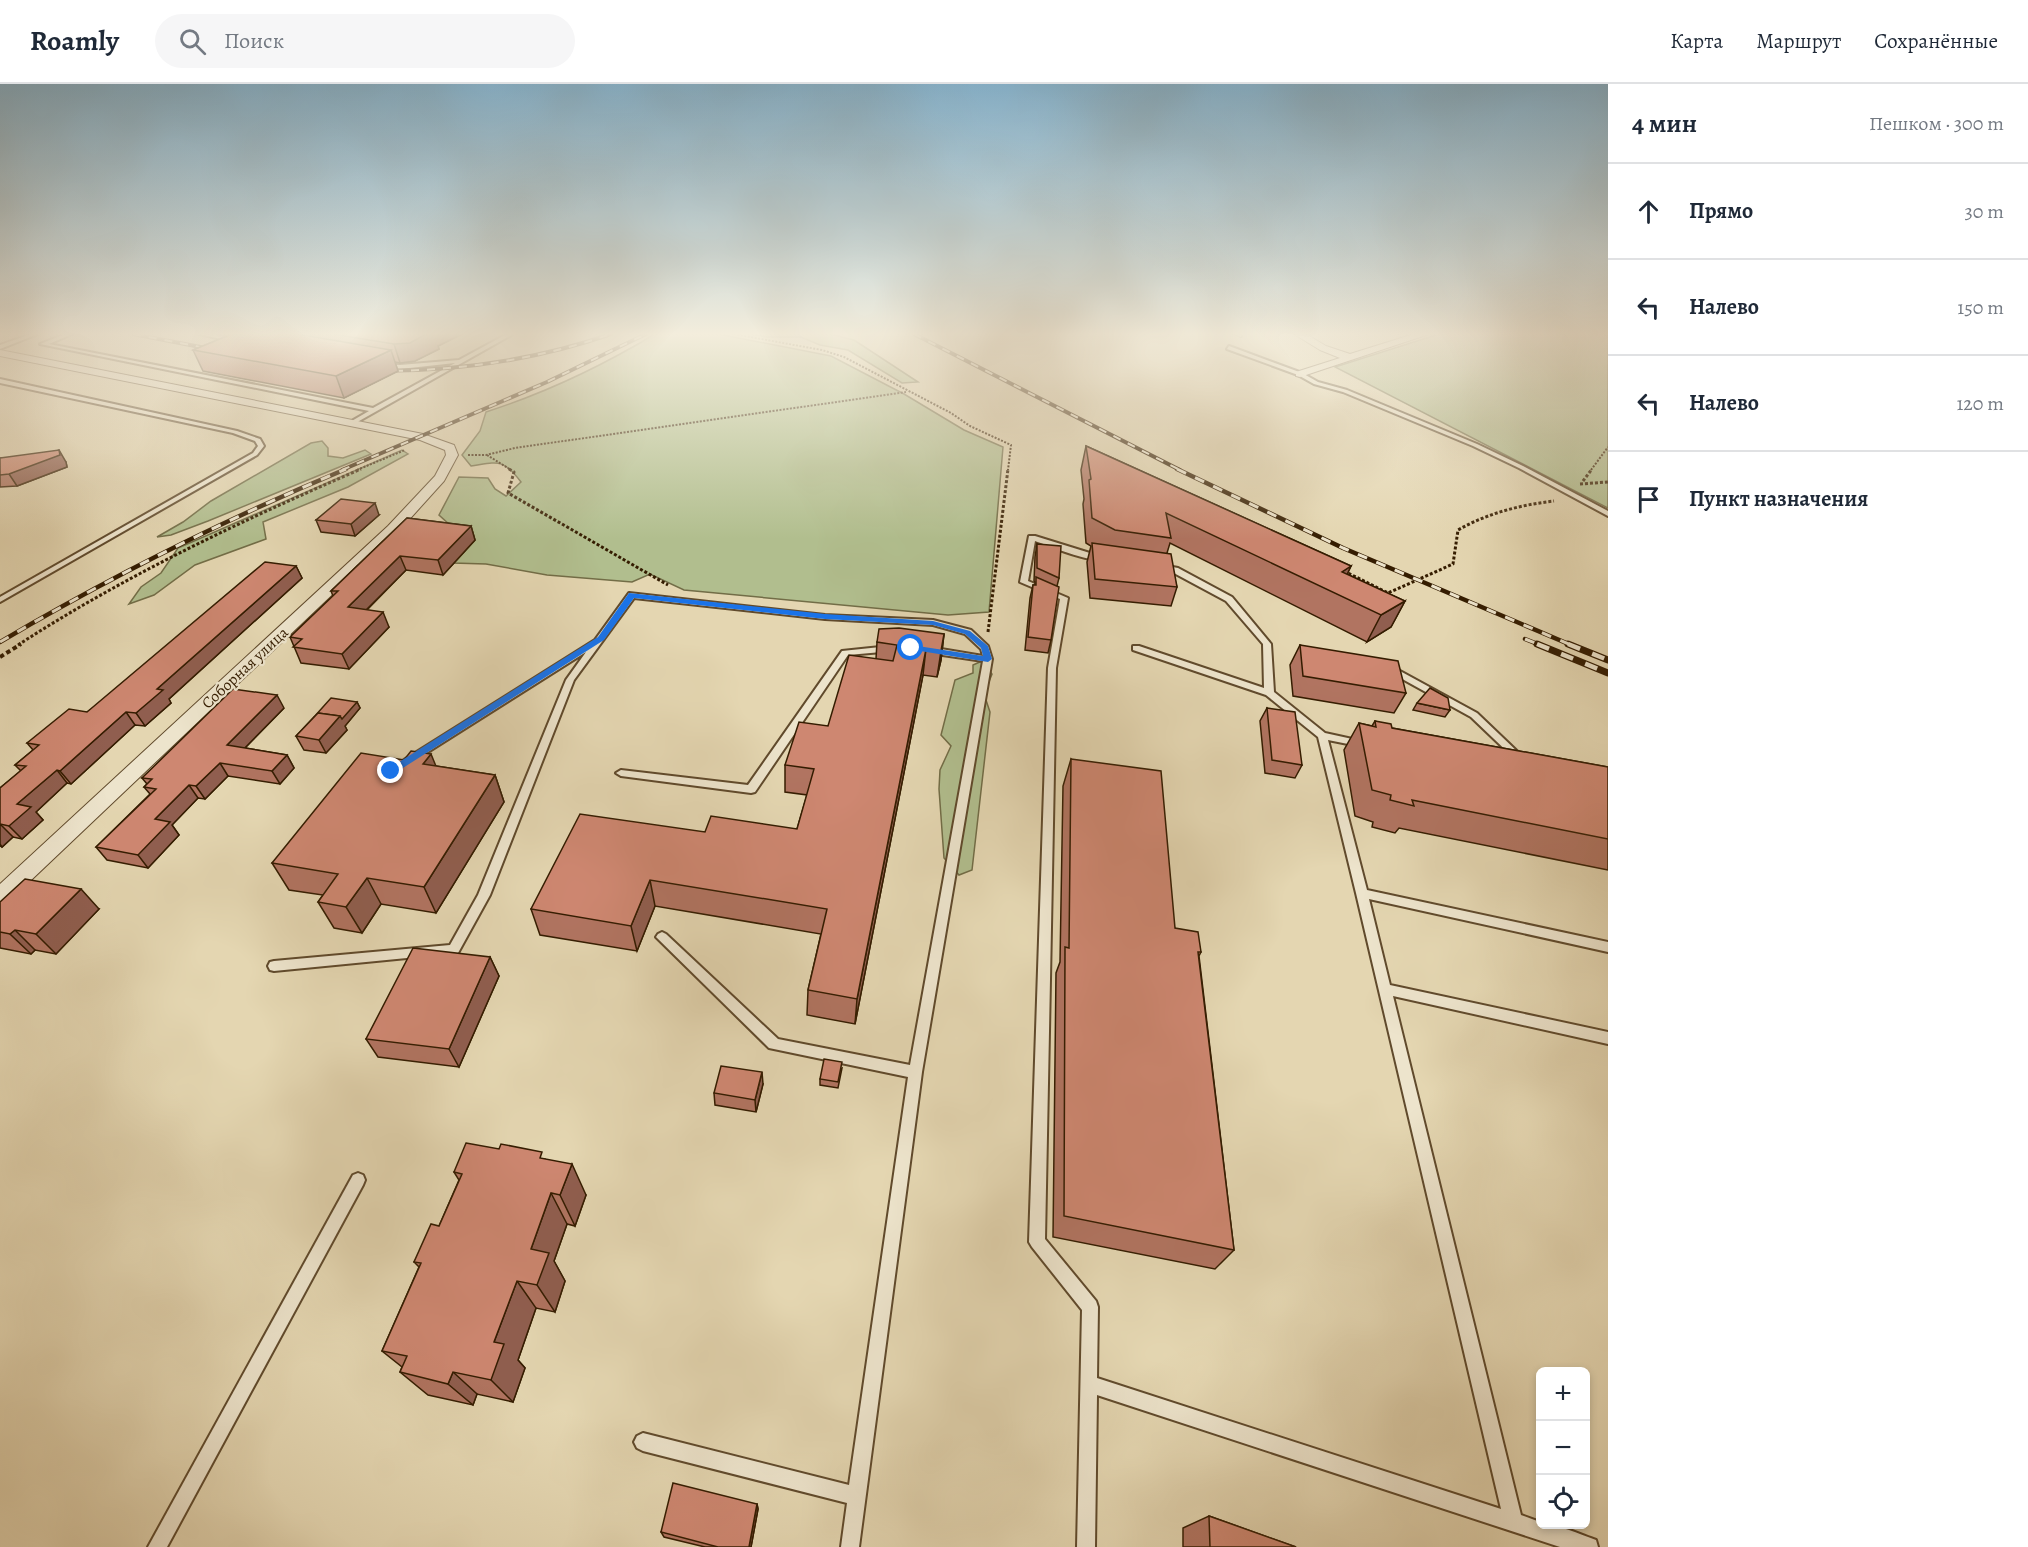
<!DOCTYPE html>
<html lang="ru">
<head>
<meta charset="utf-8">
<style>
  :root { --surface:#fff; --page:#f6f6f7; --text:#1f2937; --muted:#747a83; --line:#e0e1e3 }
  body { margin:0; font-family:Alegreya,serif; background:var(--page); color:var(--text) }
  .controls { position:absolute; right:18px; bottom:18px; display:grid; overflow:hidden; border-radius:9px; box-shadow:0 3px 9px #0003 }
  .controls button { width:54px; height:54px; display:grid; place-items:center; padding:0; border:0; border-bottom:2px solid var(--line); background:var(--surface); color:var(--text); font:30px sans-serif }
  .stop { position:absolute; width:18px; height:18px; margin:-14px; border:4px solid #1a73e8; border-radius:50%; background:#fff }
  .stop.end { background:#1a73e8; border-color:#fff; box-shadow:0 2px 6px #0008 }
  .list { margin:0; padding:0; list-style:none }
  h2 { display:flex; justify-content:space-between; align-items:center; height:78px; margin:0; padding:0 24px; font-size:26px }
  h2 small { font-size:20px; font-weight:400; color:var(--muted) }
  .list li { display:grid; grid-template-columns:39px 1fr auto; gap:18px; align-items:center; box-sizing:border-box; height:96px; padding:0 24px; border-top:2px solid var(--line) }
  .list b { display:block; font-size:22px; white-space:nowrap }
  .list em { font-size:20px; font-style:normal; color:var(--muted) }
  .icon { flex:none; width:33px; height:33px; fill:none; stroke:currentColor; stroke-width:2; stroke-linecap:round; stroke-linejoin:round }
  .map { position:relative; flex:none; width:1608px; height:1463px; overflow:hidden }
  header { display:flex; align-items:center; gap:36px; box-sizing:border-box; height:84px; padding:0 30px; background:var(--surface); border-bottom:2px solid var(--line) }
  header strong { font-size:28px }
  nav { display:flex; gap:33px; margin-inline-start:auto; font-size:21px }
  .search { width:420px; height:54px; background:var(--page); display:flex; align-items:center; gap:15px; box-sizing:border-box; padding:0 21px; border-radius:33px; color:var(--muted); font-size:22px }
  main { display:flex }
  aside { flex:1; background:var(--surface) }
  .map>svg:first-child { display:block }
  .green { fill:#b1be8e; stroke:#726d47; stroke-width:1.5 }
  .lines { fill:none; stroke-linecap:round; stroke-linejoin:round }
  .service-casing { stroke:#604a2c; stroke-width:4 }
  .minor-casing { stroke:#604a2c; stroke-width:2 }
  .path-far2 { stroke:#341c00; stroke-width:2; stroke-dasharray:2 1.5; stroke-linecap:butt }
  .path-far1 { stroke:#341c00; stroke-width:3; stroke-dasharray:3 2; stroke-linecap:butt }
  .path { stroke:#341c00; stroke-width:4; stroke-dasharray:4.5 3; stroke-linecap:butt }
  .service { fill:#ede4cc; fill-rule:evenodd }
  .minor { fill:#ede4cc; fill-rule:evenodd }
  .rail-far2-casing { stroke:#341c00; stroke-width:4 }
  .rail-far1-casing { stroke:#341c00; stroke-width:4.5 }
  .rail-casing { stroke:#341c00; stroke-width:7 }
  .rail-far2 { stroke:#ede4cc; stroke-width:2; stroke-dasharray:8; stroke-linecap:butt }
  .rail-far1 { stroke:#ede4cc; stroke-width:3; stroke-dasharray:10; stroke-linecap:butt }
  .rail { stroke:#ede4cc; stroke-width:4.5; stroke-dasharray:13; stroke-linecap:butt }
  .wall { fill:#b17461; stroke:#341c00; stroke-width:1.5 }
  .shaded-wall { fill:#905e4f; stroke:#341c00; stroke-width:1.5 }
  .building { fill:#ce8771; stroke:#341c00; stroke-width:1.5 }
  .route { fill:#1a73e8 }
  .labels { text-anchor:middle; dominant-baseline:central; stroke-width:4.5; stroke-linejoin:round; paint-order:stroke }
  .street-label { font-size:16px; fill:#341c00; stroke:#ede4cc }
</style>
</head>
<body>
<header>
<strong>Roamly</strong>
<div class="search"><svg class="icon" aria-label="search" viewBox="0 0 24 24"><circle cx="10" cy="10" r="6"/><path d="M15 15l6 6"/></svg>Поиск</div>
<nav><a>Карта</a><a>Маршрут</a><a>Сохранённые</a></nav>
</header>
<main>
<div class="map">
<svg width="1608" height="1463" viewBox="0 0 1608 1463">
  <rect width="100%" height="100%" fill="#e4d6b1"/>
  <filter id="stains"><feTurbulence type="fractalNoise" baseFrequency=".00333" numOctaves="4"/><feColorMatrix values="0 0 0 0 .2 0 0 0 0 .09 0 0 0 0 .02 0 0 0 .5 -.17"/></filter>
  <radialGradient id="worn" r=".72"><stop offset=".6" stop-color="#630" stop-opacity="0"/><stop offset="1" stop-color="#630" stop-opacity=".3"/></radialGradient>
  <g class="green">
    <path d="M655 250H718L831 272 904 310 964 346 1003 363 989 528 948 531 684 506 650 490 632 498 547 491 486 480 453 479 461 451 439 431 459 393 488 394 495 405 506 412 521 398C503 374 498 378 471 382L462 371 480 347 486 328C545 309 602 282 655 250Z"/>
    <polygon points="749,250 830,250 854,256 918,298 902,299 848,266 820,261 801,253 767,253"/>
    <polygon points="1439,250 1608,250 1608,424 1335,283"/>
    <polygon points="322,357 328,364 328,372 343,374 365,366 371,370 208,437 171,451 157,453 183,438 211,417 311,359"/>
    <polygon points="402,366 408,370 348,403 263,438 266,455 195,481 154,511 129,520 141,503 161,489 178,464"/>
    <polygon points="982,577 992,590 984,610 990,628 972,786 959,791 944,774 939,705 940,686 951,662 941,651 955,596 973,589 973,581"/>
  </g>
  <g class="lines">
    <defs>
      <g id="service">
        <polygon points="31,250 38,250 0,265 0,261"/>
        <polygon points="65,250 72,250 49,260 373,324 455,279 400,285 382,282 382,280 400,281 459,276 507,250 513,250 352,341 349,339 350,338 369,327 40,260"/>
        <polygon points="199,250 211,250 238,256 235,258"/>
        <polygon points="1229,262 1302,289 1318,298 1347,306 1477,360 1523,382 1608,427 1608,432 1519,384 1473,362 1343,308 1314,300 1298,291 1227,265"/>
        <polygon points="0,295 237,347 260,355 264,362 257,371 0,518 0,513 253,369 258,362 255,357 233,349 0,299"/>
        <path d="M1029 452H1035L1106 474C1093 481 1050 462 1035 457L1028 497 1068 514 1056 584 1045 1155 1096 1217 1098 1223 1097 1294 1501 1425 1356 809 1318 653 1266 611 1133 566V562H1139L1264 604 1263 560 1226 517 1172 488 1159 485 1158 483 1162 481 1178 484 1232 513 1271 560 1274 608 1325 649 1366 658 1368 660 1363 663 1328 656 1367 806 1608 858V868L1369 815 1390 901 1608 948V960L1393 912 1521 1431 1540 1438V1440C1558 1440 1579 1450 1596 1456L1598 1463H1560L1097 1311 1095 1463H1077L1082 1226 1032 1163 1029 1158 1048 584 1060 515 1020 498Z"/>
        <polygon points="629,509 825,531 933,536 971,546 988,562 992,575 922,988 859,1463 841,1463 847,1419 643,1367 637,1364 634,1358 637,1352 643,1349 849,1401 908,993 769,964 656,853 658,850 662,848 666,850 778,955 910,981 983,577 929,569 925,566 929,563 983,572 981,565 965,550 933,541 825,535 634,514 574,596 490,811 458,869 274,887 270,886 268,882 270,878 274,877 450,861 478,811 566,596 586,568 412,678 406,678 404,676 595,556"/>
        <polygon points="890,562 894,565 893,567 848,571 755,708 751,709 621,692 616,689 621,686 748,701 842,567"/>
        <polygon points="1389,581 1477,629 1522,672 1524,674 1522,676 1516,676 1471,633 1386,586 1386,582"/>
        <polygon points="358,1089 363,1091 365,1096 363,1101 167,1463 148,1463 353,1091"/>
      </g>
      <g id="minor">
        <polygon points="1294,250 1306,250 1326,262 1350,270 1414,250 1429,250 1300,293 1296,292 1296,288 1340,274 1320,266"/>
        <polygon points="0,266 423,350 454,361 458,371 444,397 398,448 7,819 0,821 0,800 388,442 435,392 446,371 445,366 420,356 0,272"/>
      </g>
    </defs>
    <use href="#service" class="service-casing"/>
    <use href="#minor" class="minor-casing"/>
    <g class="path-far2">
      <polyline points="734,250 822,266 844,273 951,329 970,342 1011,361 1008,386"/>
      <polyline points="468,371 486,371 515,364 906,308"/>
      <polyline points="487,371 511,386"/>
      <polyline points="357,386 405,366"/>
      <polyline points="1591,386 1608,363"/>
    </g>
    <g class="path-far1">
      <polyline points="509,385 514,388 508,409 668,501"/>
      <polyline points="1583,397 1592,385"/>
      <polyline points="1580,400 1608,398"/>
      <path d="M1344 487 1388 509 1453 480 1458 446C1488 429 1520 421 1554 417"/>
      <polyline points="988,548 1008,385"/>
      <path d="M18 561C126 491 243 436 361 385"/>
    </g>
    <polyline class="path" points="0,573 21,560"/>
    <use href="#service" class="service"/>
    <use href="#minor" class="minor"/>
    <defs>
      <g id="rail-far2">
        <polyline points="133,250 216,266"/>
        <polyline points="914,250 1180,386"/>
        <polyline points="1236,250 1241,252"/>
        <path d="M379 287C459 287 536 276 611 250"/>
        <polyline points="342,386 547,298 646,250"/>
      </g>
      <g id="rail-far1">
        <polyline points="1177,385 1343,464 1571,561"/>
        <polyline points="1525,555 1540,561"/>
        <path d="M0 558C112 492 226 435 346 385"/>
      </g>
      <g id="rail">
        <polyline points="1537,560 1608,589"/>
        <polyline points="1568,560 1608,576"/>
      </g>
    </defs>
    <use href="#rail-far2" class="rail-far2-casing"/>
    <use href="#rail-far1" class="rail-far1-casing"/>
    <use href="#rail" class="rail-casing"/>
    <use href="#rail-far2" class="rail-far2"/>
    <use href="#rail-far1" class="rail-far1"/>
    <use href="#rail" class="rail"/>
  </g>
  <g class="wall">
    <polygon points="232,250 462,250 438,262 439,265 415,277 400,279 395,278 398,287 344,314 203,287 193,266"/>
    <polygon points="1086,362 1351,482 1347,490 1405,517 1391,543 1367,558 1170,459 1167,469 1177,503 1171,522 1090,514 1087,478 1091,462 1086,459 1083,420 1084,415 1081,386"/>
    <polygon points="0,374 66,378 67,383 17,402 0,403"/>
    <polygon points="379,431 355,452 321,448 316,436"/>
    <polygon points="407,434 471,442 475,456 443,491 406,486 367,526 389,543 349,585 301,579 290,553 333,512 331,507"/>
    <polygon points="1037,460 1059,494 1057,502 1051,556 1048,569 1025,566 1030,514 1033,501 1035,501 1035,498 1034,497 1035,473"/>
    <polygon points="296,482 302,494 169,615 171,619 145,642 135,641 71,700 67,699 36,728 43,736 22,755 13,753 2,763 0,762 0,704 21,687 15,681 33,666 27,659 87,628"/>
    <polygon points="944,550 941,576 937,593 923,591 855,940 807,931 808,906 821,850 655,822 637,867 540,851 531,825 705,748 797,745 807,711 785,708 785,681 828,642 876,575 877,558"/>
    <polygon points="1300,561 1406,609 1394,629 1293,612 1290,581"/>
    <polygon points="357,618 360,624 345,642 347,646 326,669 304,666 296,652 314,633"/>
    <polygon points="1417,619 1450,626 1445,633 1413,626"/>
    <polygon points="284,624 245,664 287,671 294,684 280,700 228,692 205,715 198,714 172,741 179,751 148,784 107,776 96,763 150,710 144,703 147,700 142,694"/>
    <polygon points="1267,624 1302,681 1295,694 1265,689 1260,637"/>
    <polygon points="1375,637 1392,644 1608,683 1608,786 1399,744 1395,749 1372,743 1373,738 1355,732 1344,666 1359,639 1372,642"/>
    <polygon points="1071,675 1175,844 1201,868 1199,872 1234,1166 1215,1185 1053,1153 1056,889 1060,878 1063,702"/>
    <polygon points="436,682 495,691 504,718 436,829 381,820 362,849 334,844 318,818 323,811 289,806 272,779"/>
    <polygon points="0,818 99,825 56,870 35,866 31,870 0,864"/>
    <polygon points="490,873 499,892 459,983 378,973 366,955"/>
    <polygon points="842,984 838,1004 820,1001 820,995"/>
    <polygon points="763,1000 756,1028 715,1021 714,1009"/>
    <polygon points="545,1075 586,1111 575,1142 567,1140 554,1177 565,1197 555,1228 536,1224 518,1276 525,1284 513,1318 477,1310 473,1321 428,1311 400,1288 402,1283 382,1267 419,1183 414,1178 439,1142 459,1096 454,1088"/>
    <polygon points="757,1420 758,1425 751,1463 705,1463 664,1453 661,1448"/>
    <polygon points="1209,1432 1296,1463 1183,1463 1183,1444"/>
  </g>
  <g class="shaded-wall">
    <polygon points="426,250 462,250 438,262 439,265 415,277 400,279 394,260"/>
    <polygon points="391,266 398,287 344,314 336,292"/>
    <polygon points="59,366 66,378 67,383 17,402 9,390"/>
    <polygon points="375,419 379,431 355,452 351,440"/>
    <polygon points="471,442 475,456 443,491 438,476"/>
    <polygon points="400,472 406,486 354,538 348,523"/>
    <polygon points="296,482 302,494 169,615 171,619 145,642 136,629 157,605"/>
    <polygon points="1351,482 1339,508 1342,488"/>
    <polygon points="1405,517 1391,543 1367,558 1381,531"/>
    <polygon points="383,528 389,543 349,585 342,570"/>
    <polygon points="944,550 941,576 937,593 941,567"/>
    <polygon points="926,565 923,591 855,940 857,915"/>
    <polygon points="277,611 284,624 235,674 227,661"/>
    <polygon points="357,618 360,624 345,642 347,646 326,669 319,656 340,632"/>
    <polygon points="126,628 135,641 71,700 60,687"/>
    <polygon points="431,670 442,697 423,680"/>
    <polygon points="287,671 294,684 280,700 272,687"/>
    <polygon points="220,679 228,692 205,715 196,702"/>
    <polygon points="57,686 67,699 36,728 43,736 22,755 9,742 17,720"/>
    <polygon points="495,691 504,718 436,829 424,803"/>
    <polygon points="189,701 198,714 172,741 179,751 148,784 138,771 155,735"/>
    <polygon points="0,740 13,753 2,763 0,760"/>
    <polygon points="367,794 381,820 362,849 346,823"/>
    <polygon points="650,796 655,822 637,867 631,842"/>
    <polygon points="81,805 99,825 56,870 36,850"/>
    <polygon points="15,846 35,866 31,870 10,850"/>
    <polygon points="490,873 499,892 459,983 449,965"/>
    <polygon points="762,988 763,1000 756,1028 755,1016"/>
    <polygon points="572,1080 586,1111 575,1142 560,1111"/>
    <polygon points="551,1109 567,1140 554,1177 565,1197 555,1228 537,1201 531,1165"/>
    <polygon points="517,1197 536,1224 518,1276 525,1284 513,1318 491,1296 494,1258"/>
    <polygon points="453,1288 477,1310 473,1321 448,1300"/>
    <polygon points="757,1420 758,1425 751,1463 749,1463"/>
  </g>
  <g class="building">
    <polygon points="232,250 297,250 391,266 336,292 193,266"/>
    <polygon points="333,250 426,250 410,259 394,260"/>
    <polygon points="1086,362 1351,482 1342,488 1405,517 1381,531 1166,429 1171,454 1115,446 1092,434 1089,396 1091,395"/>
    <polygon points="59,366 60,371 9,390 0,391 0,374"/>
    <polygon points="341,415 375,419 351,440 316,436"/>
    <polygon points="407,434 471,442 438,476 400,472 348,523 383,528 342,570 293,563 302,555 290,553 338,507 331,507"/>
    <polygon points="1092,459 1171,470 1177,503 1095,495"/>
    <polygon points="1037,460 1061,462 1059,494 1037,484"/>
    <polygon points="265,478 296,482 157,605 163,606 136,629 126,628 60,687 57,686 17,720 31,723 9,742 0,740 0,704 26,682 15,681 39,661 27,659 69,625 87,628"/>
    <polygon points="1036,493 1059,503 1051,556 1028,553 1033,501 1036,501"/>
    <polygon points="899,544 944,550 941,567 926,565 857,915 808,906 827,825 650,796 631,842 531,825 580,730 705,748 711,732 797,745 814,685 785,681 799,638 828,642 849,571 893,577 897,561 877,558 879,545"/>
    <polygon points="1300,561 1398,577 1406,609 1303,592"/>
    <polygon points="1430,604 1448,614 1450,626 1417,619"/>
    <polygon points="233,605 277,611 227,661 287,671 272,687 220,679 196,702 189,701 155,735 170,738 138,771 96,763 156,705 144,703 152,695 142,694"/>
    <polygon points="331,614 357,618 342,635 340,632 318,629 314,633"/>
    <polygon points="1267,624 1295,628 1302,681 1272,676"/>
    <polygon points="318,629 340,632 319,656 296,652"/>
    <polygon points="1375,637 1391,640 1392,644 1608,683 1608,755 1412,716 1414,722 1390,716 1391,711 1372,706 1359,639 1376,643"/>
    <polygon points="411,667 431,670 423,680 495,691 424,803 367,794 346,823 318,818 338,790 272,779 361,669 404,676"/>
    <polygon points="1071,675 1161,687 1175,844 1198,848 1201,868 1198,868 1234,1166 1064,1132 1065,863 1069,864"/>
    <polygon points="25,795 81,805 36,850 15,846 10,850 0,848 0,818"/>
    <polygon points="413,864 490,873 449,965 366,955"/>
    <polygon points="824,975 842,978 838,998 820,995"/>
    <polygon points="721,982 762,988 755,1016 714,1009"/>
    <polygon points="466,1059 499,1065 501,1060 542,1068 540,1074 572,1080 560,1111 551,1109 531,1165 549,1169 537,1201 517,1197 494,1258 504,1260 491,1296 453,1288 448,1300 400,1288 407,1272 382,1267 421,1179 414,1178 431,1140 439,1142 462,1090 454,1088"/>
    <polygon points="673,1399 757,1420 749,1463 718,1463 661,1448"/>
    <polygon points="1209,1432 1296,1463 1210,1463"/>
  </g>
  <linearGradient id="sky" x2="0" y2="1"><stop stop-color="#87b6d2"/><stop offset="0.55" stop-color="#f3eddc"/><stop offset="1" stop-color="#f3eddc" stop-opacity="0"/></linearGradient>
  <rect width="1608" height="455" fill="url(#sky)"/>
  <polygon class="route" points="629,509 825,530 933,537 970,547 988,562 992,575 988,578 908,565 908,562 911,561 983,572 981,564 965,550 933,541 825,535 634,514 604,556 395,689 388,689 388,685 598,553"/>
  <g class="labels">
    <g class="street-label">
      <text transform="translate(245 584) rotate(-43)">Соборная улица</text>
    </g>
  </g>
  <rect width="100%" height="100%" filter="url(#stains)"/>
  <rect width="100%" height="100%" fill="url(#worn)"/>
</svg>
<div class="controls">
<button>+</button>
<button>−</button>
<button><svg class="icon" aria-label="locate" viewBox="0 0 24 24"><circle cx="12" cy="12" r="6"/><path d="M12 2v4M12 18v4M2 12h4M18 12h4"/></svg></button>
</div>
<div class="stop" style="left:911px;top:564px"></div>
<div class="stop end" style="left:391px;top:687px"></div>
</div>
<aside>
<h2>4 мин<small>Пешком · 300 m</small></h2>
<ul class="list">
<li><svg class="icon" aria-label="ahead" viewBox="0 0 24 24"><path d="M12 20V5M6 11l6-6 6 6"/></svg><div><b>Прямо</b></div><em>30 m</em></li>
<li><svg class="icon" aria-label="left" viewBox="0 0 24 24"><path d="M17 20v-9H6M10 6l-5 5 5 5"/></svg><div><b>Налево</b></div><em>150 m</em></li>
<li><svg class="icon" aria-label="left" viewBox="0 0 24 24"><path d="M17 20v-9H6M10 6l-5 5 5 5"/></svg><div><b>Налево</b></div><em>120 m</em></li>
<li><svg class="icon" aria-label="arrive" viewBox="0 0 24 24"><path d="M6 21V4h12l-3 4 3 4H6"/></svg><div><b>Пункт назначения</b></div></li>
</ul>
</aside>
</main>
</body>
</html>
